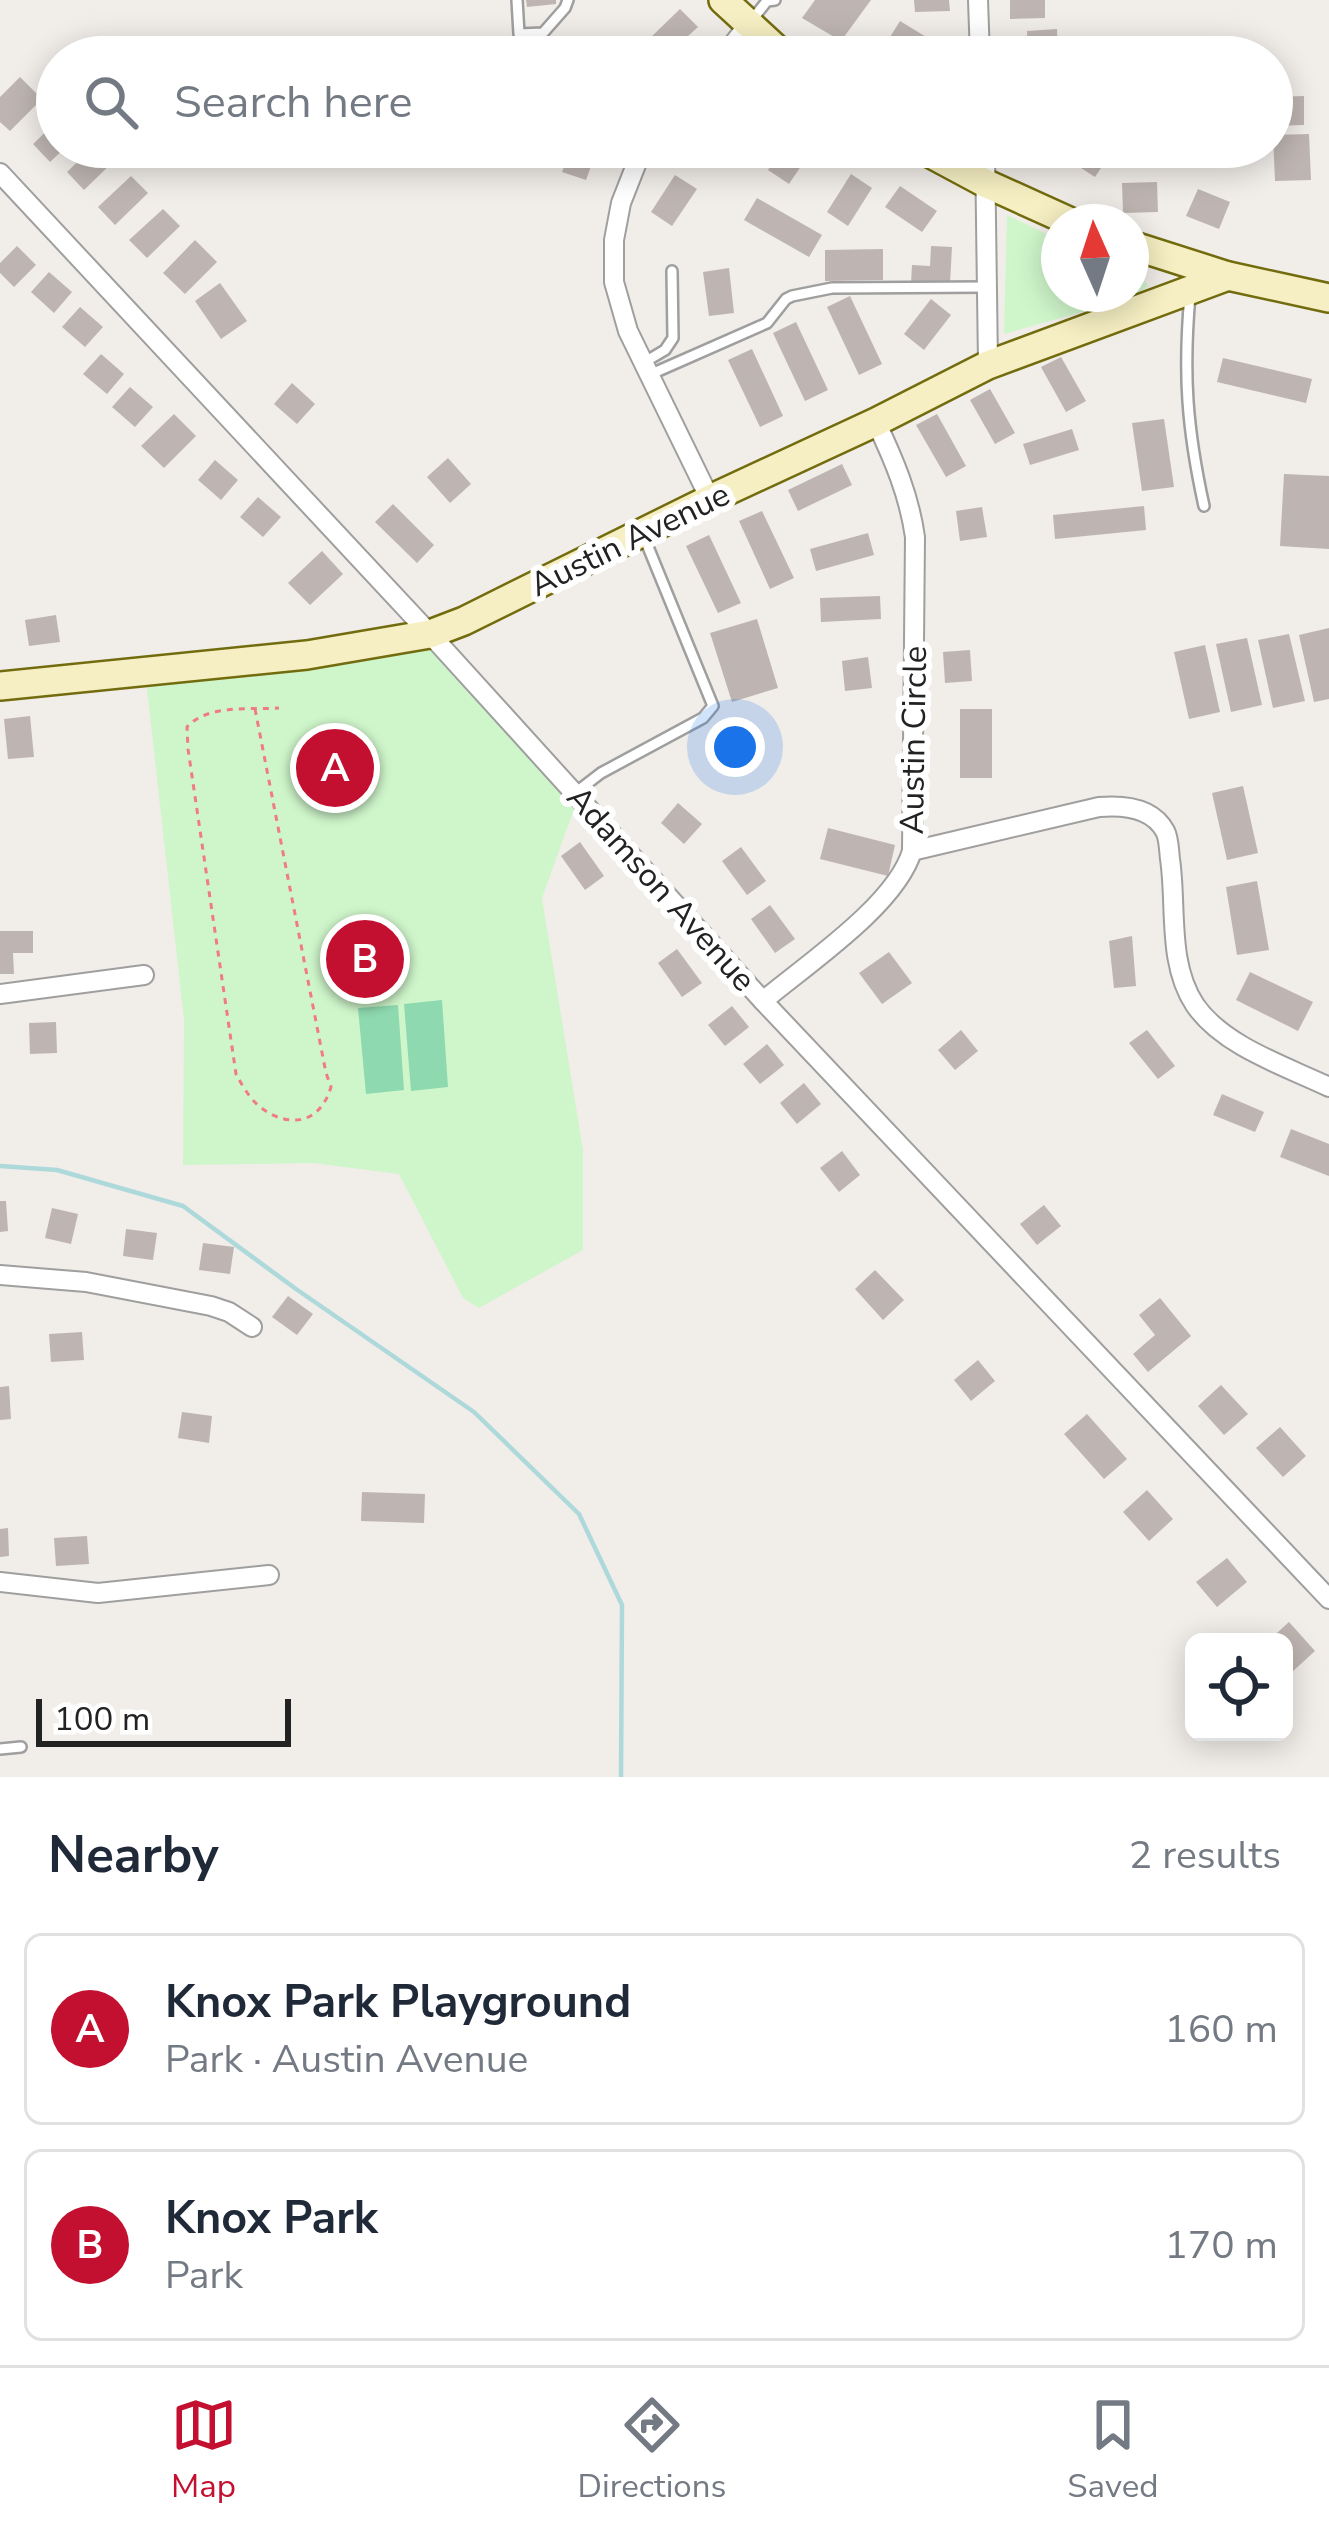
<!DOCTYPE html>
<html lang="en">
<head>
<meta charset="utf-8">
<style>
  :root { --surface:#fff; --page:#f6f6f7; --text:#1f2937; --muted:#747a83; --line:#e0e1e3; --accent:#c41030 }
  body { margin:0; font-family:"Nunito Sans",sans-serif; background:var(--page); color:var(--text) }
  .controls { position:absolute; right:36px; bottom:36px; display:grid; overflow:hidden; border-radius:18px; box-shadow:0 6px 30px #0003 }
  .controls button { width:108px; height:108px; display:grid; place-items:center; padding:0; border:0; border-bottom:3px solid var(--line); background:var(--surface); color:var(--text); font:60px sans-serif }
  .compass { position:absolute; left:1041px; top:204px; width:108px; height:108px; border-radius:50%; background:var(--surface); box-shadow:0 6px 30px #0003; rotate:357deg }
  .scale { position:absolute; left:36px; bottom:30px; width:255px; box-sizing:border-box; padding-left:12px; border:6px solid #222; border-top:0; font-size:33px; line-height:42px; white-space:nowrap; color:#222; -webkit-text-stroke:9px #fff; paint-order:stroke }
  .you { position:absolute; left:735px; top:747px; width:42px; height:42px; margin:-30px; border:9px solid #fff; border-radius:50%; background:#1a73e8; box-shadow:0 0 0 18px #1a73e833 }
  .badge { display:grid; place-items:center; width:78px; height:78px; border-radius:50%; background:var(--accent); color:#fff; font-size:39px; font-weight:700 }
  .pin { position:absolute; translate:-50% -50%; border:6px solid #fff; box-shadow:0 3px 12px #0006 }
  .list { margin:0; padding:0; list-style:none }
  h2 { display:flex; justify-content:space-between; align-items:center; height:156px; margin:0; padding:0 48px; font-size:51px }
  h2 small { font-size:39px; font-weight:400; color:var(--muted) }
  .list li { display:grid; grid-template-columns:78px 1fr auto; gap:36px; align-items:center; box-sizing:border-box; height:192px; margin:0 24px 24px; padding:0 24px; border:3px solid var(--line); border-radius:18px }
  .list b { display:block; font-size:45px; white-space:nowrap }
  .list p { margin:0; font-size:39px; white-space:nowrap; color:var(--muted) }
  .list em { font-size:39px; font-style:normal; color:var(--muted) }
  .icon { flex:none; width:66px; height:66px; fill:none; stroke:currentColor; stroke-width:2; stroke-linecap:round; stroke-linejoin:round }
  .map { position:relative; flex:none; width:1329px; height:1777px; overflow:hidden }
  .search { position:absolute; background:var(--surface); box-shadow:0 6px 30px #0003; left:36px; right:36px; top:36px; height:132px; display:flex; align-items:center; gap:30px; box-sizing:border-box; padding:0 42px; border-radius:66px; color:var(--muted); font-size:45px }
  .sheet { height:588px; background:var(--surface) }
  nav { display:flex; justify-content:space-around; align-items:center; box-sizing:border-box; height:168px; border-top:3px solid var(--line); background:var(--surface); font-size:33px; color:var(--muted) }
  nav a { display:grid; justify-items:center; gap:6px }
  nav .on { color:var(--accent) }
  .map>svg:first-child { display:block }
  .park { fill:#cff6cb }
  .pitch { fill:#8ed9af }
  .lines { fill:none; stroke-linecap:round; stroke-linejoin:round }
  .stream { stroke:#add9db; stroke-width:4.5 }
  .building { fill:#beb5b2 }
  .lane-casing { stroke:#9f9f9f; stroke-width:14 }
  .street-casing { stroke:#9f9f9f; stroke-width:22 }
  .secondary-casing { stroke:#736c0e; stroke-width:32 }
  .path { stroke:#f07b84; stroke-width:3; stroke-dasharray:6 6; stroke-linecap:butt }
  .lane { stroke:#fff; stroke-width:9 }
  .street { stroke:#fff; stroke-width:18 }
  .secondary { stroke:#f6efc3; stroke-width:27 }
  .labels { text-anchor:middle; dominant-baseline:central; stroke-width:12; stroke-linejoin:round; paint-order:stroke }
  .street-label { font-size:33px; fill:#222; stroke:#fff }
</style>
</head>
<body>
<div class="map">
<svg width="1329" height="1777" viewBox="0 0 1329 1777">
  <rect width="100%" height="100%" fill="#f1ede9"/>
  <g class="park">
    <polygon points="1007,215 1059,240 1059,294 1131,294 1131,271 1139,275 1148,285 1135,297 1004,334"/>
    <polygon points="430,634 578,798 542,898 583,1150 583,1250 479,1308 463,1298 399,1174 313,1163 183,1165 184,1020 145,671"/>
  </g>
  <g class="pitch">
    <polygon points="442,1000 448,1087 411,1091 404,1004"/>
    <polygon points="398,1005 404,1090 366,1094 358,1008"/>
  </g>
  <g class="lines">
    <polyline class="stream" points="0,1166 57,1170 183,1206 296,1289 474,1412 579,1514 622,1605 621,1777"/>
  </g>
  <g class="building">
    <polygon points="526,0 556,0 556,4 527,7"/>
    <polygon points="815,0 871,0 841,41 802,18"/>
    <polygon points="914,0 949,0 950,11 915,12"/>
    <polygon points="1010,0 1045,0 1045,18 1010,19"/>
    <polygon points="680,9 698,27 665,57 648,40"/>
    <polygon points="900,21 959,57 887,57 880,53"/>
    <polygon points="1057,29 1058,57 1028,57 1027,31"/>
    <polygon points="20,77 42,99 10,131 0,122 0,97"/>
    <polygon points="1304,96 1304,125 1272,126 1272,97"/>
    <polygon points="57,121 57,147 66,147 50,162 33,144"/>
    <polygon points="1309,134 1311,180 1275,181 1273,135"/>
    <polygon points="93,147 107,147 117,158 84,190 67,172"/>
    <polygon points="571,147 598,147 586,180 562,172"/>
    <polygon points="684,147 713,147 705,160"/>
    <polygon points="783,147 814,147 789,184 768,170"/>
    <polygon points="1079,147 1115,147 1095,177 1070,161"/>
    <polygon points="851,174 872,188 848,226 827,212"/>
    <polygon points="675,175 697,189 672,226 651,212"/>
    <polygon points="131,176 148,193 115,225 98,207"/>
    <polygon points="1157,182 1158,212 1123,213 1122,183"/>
    <polygon points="900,186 937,211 922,232 885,207"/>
    <polygon points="1198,189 1230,202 1219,229 1186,216"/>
    <polygon points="757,198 822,235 809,257 744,220"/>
    <polygon points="163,209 180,226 147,258 129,240"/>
    <polygon points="195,240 217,262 185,294 163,273"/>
    <polygon points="17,246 36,265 14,287 0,273 0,263"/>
    <polygon points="931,246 952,247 950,284 911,283 912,265 930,266"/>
    <polygon points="883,249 883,280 825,281 825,250"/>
    <polygon points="729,268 734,313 709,316 703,272"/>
    <polygon points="49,272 72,292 54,313 31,292"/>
    <polygon points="220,283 247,321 221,339 195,301"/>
    <polygon points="850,296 882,364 859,375 827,307"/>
    <polygon points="931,299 951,315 924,350 904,334"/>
    <polygon points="80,307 103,327 85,347 62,327"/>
    <polygon points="796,322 828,390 805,401 773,333"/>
    <polygon points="752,349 783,416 760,427 728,360"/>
    <polygon points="101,354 124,374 107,394 83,374"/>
    <polygon points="1061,357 1086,401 1066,412 1041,367"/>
    <polygon points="1223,358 1312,379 1306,403 1217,382"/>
    <polygon points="292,383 315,404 297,424 274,404"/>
    <polygon points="130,387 153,407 135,427 112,407"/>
    <polygon points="990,389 1015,433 995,444 970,400"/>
    <polygon points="174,414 196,436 164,468 141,446"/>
    <polygon points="937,414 966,466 946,477 916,425"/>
    <polygon points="1164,419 1174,487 1142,491 1132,423"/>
    <polygon points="1072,429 1079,450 1030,465 1023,444"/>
    <polygon points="448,458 471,484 450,503 427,477"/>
    <polygon points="215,460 238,480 221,500 198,480"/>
    <polygon points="842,464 852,485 798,511 788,490"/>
    <polygon points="1284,474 1329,476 1329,549 1280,546"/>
    <polygon points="258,497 281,517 263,537 240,517"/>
    <polygon points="393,504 434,545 417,563 375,522"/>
    <polygon points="1144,506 1146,530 1055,539 1053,515"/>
    <polygon points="982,507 987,537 960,541 956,511"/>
    <polygon points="762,511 794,578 770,589 739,521"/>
    <polygon points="868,533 874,555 816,571 810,549"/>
    <polygon points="709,535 741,603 718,613 686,546"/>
    <polygon points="322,551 343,574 310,605 288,583"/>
    <polygon points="880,596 881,619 821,622 820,598"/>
    <polygon points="56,615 60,642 29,646 25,620"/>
    <polygon points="757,619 778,688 732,702 710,633"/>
    <polygon points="1329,628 1329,699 1314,702 1299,635"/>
    <polygon points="1289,634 1305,701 1273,708 1258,640"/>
    <polygon points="1247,638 1262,705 1231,712 1216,644"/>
    <polygon points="1205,645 1220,712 1189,719 1174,652"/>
    <polygon points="970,650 972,681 945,683 943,652"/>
    <polygon points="868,657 872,688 845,691 842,661"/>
    <rect x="960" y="709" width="32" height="69"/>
    <polygon points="30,716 34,757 8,759 4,719"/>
    <polygon points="1243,786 1258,853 1227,860 1212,793"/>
    <polygon points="678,803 702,824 684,844 661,823"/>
    <polygon points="828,828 895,845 888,876 820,859"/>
    <polygon points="580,842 604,876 585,890 561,856"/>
    <polygon points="741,847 766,881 747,895 722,861"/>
    <polygon points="1257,881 1269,950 1237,955 1226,887"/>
    <polygon points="770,905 795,939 775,953 751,919"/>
    <polygon points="0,931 33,931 33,953 13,953 14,974 0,974"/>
    <polygon points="1132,936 1136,986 1114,988 1109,941"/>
    <polygon points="677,949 702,983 682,997 658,963"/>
    <polygon points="889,952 912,983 882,1004 859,973"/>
    <polygon points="1250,972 1313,1002 1298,1031 1236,1000"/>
    <polygon points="732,1006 749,1027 725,1046 708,1025"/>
    <polygon points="56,1022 57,1053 30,1054 29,1023"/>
    <polygon points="961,1030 978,1051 955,1070 938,1050"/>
    <polygon points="1147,1030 1175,1066 1158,1079 1129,1043"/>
    <polygon points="767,1044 784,1065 760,1084 743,1064"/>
    <polygon points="804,1083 821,1104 797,1124 780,1103"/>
    <polygon points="1222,1094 1264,1112 1255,1132 1213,1115"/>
    <polygon points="1291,1129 1329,1144 1329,1176 1280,1157"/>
    <polygon points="842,1151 860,1175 839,1192 820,1168"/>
    <polygon points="0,1201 6,1201 8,1231 0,1232"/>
    <polygon points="1044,1205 1061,1226 1037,1245 1020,1224"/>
    <polygon points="52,1208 78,1214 71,1244 45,1238"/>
    <polygon points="126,1229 157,1233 153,1260 123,1256"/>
    <polygon points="203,1243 234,1247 230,1274 199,1270"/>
    <polygon points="875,1270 904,1300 883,1320 855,1289"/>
    <polygon points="288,1296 313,1314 297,1335 272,1317"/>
    <polygon points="1160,1298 1191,1336 1148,1372 1133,1354 1155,1335 1139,1315"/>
    <polygon points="82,1332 84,1360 51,1362 49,1334"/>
    <polygon points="978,1360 995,1381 971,1401 954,1380"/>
    <polygon points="1221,1385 1248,1414 1224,1435 1198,1406"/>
    <polygon points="9,1386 11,1419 0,1420 0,1387"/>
    <polygon points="182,1412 212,1416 209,1443 178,1438"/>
    <polygon points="1087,1414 1127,1459 1104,1479 1064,1434"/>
    <polygon points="1280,1427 1306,1456 1283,1477 1256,1448"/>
    <polygon points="1147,1490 1173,1519 1149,1541 1123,1512"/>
    <polygon points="362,1492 425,1494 424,1523 361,1521"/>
    <polygon points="8,1528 9,1556 0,1557 0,1529"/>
    <polygon points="87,1536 89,1564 56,1566 54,1538"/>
    <polygon points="1227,1558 1247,1582 1217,1607 1196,1582"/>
    <polygon points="1289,1622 1315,1651 1291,1673 1284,1664 1284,1642 1267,1642"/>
  </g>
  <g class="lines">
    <defs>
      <g id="lane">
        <polyline points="517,0 519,34 543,33 565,8 568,0"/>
        <polyline points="751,21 767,1 775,0"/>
        <path d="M1190 295C1183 374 1187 429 1204 506"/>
        <polyline points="643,363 665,350 673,338 672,271"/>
        <polyline points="649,375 767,323 786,299 792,296 832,288 986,287"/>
        <polyline points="575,793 601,773 703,718 713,706 644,537"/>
        <polyline points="0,1749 21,1747"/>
      </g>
      <g id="street">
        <polyline points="978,0 980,57"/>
        <polyline points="723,57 748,25"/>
        <polyline points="643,147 621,203 614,240 614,282 628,331 710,499"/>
        <polyline points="985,147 988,365"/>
        <polyline points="0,173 430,634 763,1001 1329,1599"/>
        <path d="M912 851 1099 807C1122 805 1152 807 1165 831 1169 838 1169 851 1170 859 1177 906 1167 963 1195 1005 1223 1046 1285 1066 1329 1087"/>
        <polyline points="0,994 144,975"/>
        <path d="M763 1001C807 964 896 905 912 851L915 537C909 495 894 460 876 422"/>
        <polyline points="0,1275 86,1282 211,1306 229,1312 252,1327"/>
        <polyline points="0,1582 98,1593 269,1575"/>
      </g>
      <g id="secondary">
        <polyline points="723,0 785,57"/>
        <polyline points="918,147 987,184 1071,222"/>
        <polyline points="1131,245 1228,276 1329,298"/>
        <polyline points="0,686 307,655 430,634 464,621 710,499 876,422 988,365 1228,276"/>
      </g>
    </defs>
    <use href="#lane" class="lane-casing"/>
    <use href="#street" class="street-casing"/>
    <use href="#secondary" class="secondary-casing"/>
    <path class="path" d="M255 709 326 1073 331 1087C320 1124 289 1129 260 1107 249 1098 242 1085 236 1074L188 749 187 727C208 704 249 710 279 708"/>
    <use href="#lane" class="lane"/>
    <use href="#street" class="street"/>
    <use href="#secondary" class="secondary"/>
  </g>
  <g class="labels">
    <g class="street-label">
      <text transform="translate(630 540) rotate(-26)">Austin Avenue</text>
      <text transform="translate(914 740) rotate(-89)">Austin Circle</text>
      <text transform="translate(661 889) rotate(48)">Adamson Avenue</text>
    </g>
  </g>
</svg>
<div class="controls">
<button><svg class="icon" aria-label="locate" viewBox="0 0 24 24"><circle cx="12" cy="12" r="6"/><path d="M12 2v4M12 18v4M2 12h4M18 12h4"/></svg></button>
</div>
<svg class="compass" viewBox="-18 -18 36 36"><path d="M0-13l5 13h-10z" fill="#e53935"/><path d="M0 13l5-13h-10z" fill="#747a83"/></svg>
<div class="scale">100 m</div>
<div class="you"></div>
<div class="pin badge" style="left:335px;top:768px">A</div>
<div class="pin badge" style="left:365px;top:959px">B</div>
<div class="search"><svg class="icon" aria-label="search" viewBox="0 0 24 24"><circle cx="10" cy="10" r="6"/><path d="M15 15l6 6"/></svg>Search here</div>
</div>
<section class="sheet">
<h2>Nearby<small>2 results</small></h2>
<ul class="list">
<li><span class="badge">A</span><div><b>Knox Park Playground</b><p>Park · Austin Avenue</p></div><em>160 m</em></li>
<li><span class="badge">B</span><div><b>Knox Park</b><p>Park</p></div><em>170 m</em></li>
</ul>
</section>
<nav>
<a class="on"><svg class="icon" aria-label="map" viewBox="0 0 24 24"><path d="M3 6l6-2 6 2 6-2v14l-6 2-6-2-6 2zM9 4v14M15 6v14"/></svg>Map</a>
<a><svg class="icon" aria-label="directions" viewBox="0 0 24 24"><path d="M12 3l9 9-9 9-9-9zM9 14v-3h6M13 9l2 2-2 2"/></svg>Directions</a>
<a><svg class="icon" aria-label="saved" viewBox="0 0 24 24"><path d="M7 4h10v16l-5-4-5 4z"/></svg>Saved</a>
</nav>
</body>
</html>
